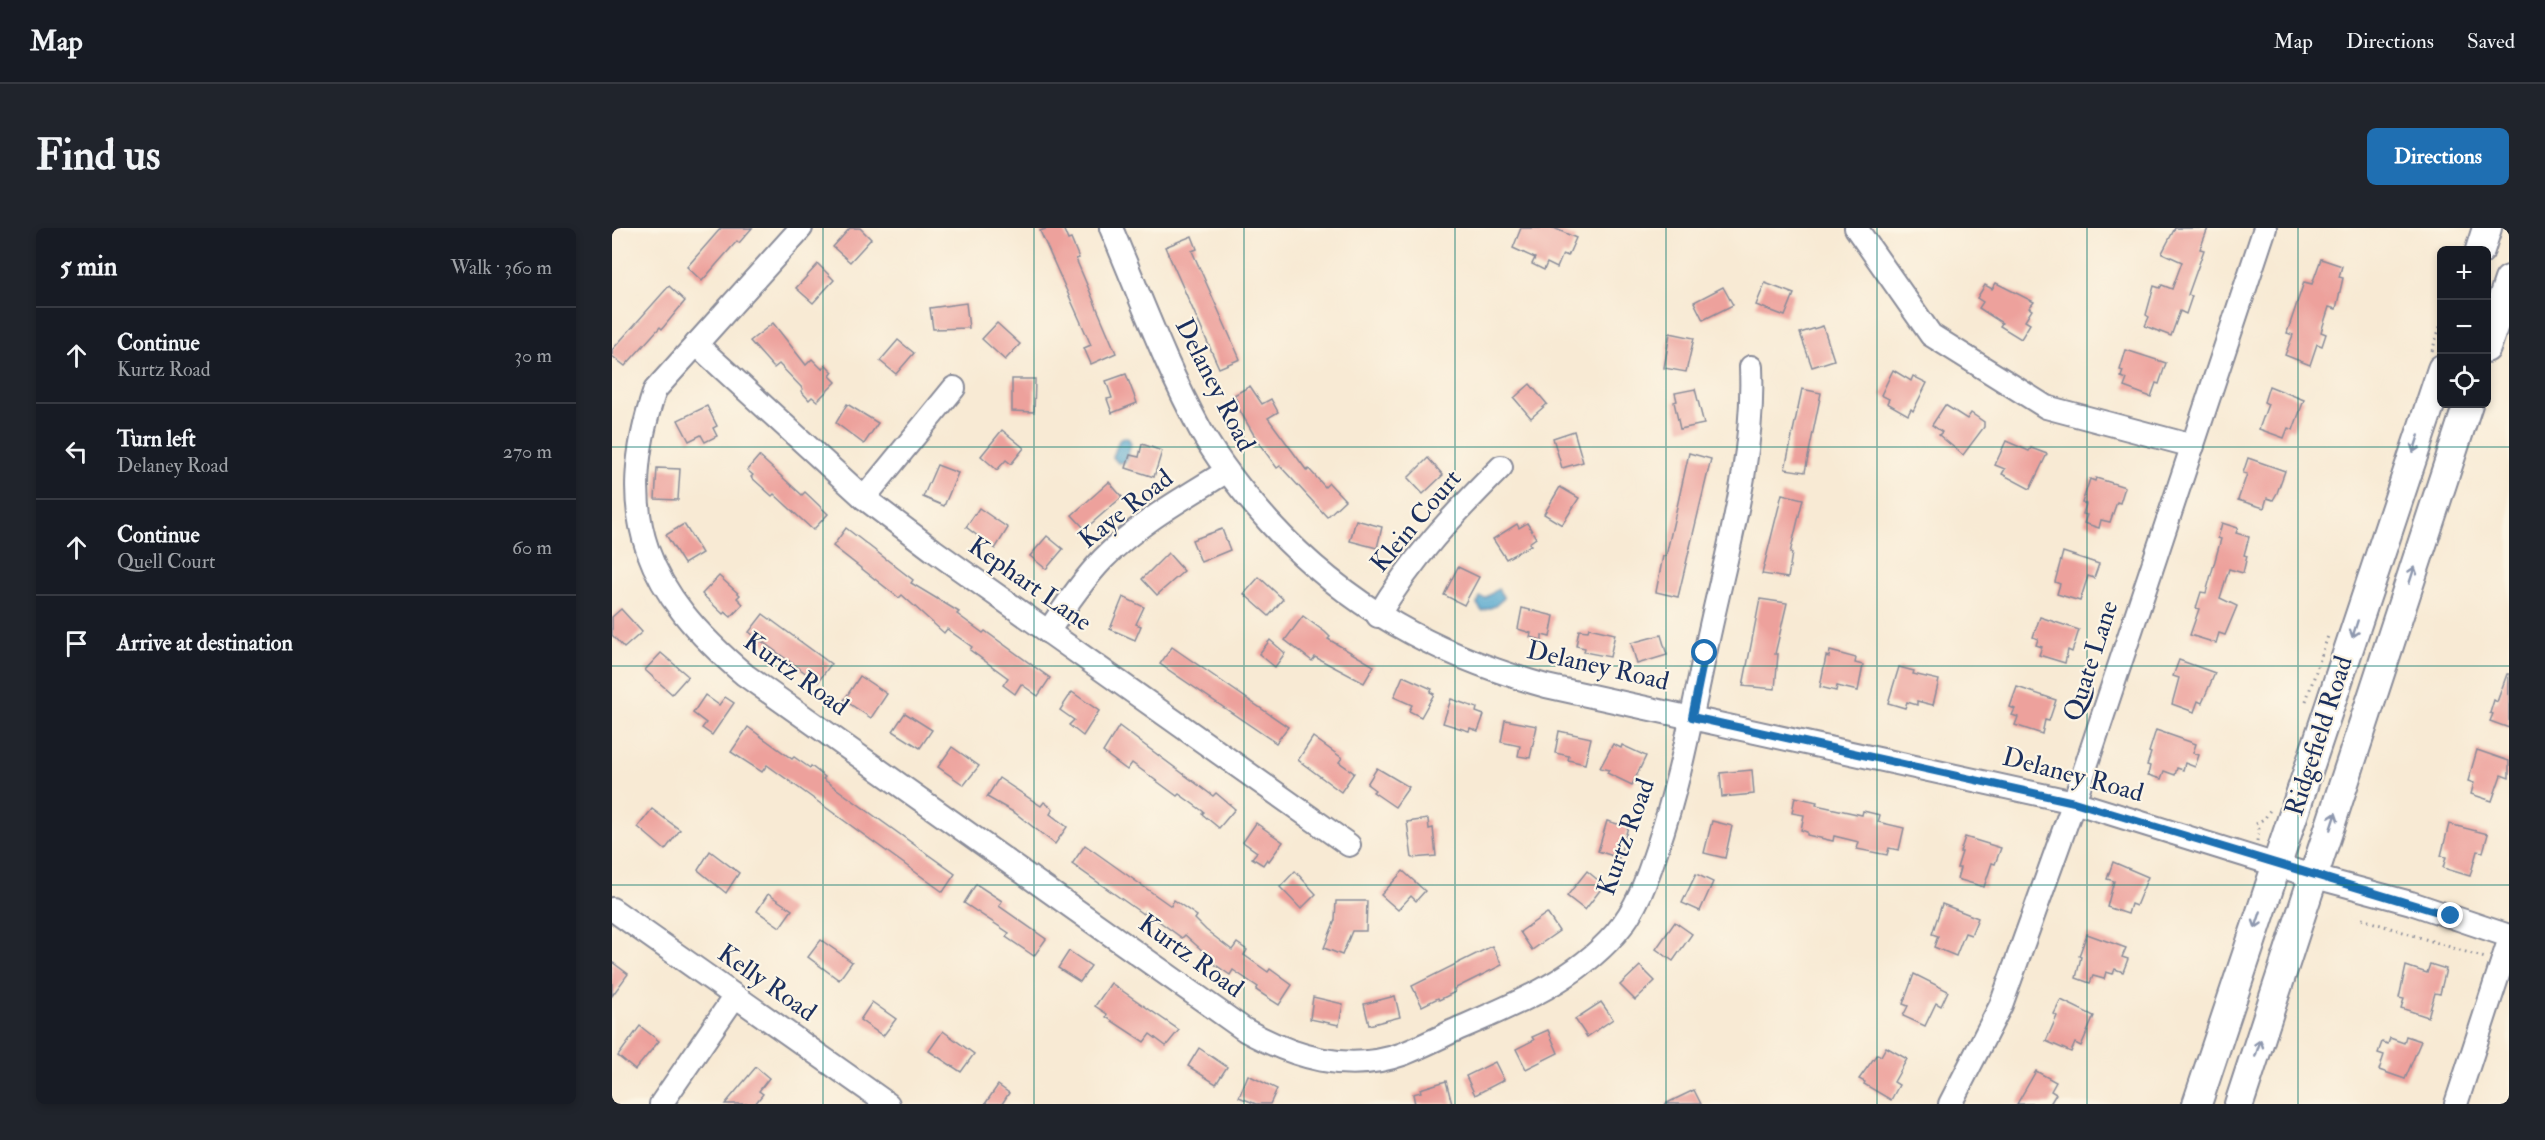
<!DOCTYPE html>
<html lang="en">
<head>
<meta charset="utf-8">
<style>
  :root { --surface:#171b24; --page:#20242c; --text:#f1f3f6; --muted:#9ea1a6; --line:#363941; --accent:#1f6fb2 }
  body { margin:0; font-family:"IM FELL Double Pica",serif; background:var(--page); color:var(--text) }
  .controls { position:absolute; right:18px; top:18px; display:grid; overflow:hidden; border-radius:9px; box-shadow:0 3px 9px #0003 }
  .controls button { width:54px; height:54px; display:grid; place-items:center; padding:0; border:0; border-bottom:2px solid var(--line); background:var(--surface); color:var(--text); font:30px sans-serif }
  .stop { position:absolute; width:18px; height:18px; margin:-14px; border:4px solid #1f6fb2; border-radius:50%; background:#fff }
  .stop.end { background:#1f6fb2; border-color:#fff; box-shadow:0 2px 6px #0008 }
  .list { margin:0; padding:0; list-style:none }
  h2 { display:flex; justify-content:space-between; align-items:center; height:78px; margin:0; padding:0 24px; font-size:26px }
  h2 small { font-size:20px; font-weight:400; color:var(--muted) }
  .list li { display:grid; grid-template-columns:39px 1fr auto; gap:18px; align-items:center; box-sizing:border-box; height:96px; padding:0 24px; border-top:2px solid var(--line) }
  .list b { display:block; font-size:22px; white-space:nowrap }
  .list p { margin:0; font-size:20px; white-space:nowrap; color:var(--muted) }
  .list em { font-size:20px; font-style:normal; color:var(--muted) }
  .icon { flex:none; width:33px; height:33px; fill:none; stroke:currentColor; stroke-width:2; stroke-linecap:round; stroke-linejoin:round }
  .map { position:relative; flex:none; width:1897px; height:876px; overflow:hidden; border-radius:9px }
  header { display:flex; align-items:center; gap:36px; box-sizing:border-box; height:84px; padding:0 30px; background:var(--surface); border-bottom:2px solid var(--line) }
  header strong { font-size:28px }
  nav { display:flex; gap:33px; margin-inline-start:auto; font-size:21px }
  .intro { display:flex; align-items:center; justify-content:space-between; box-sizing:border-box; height:144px; padding:0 36px }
  h1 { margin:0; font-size:42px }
  .button { padding:15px 27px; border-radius:9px; background:var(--accent); color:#fff; font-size:21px; font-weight:700 }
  main { display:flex; gap:36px; padding:0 36px }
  aside { flex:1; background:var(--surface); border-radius:9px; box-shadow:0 3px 9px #0003 }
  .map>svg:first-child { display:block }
  .water { fill:#54a7cf; stroke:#386b96; stroke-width:1.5 }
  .building { fill:#eda19c }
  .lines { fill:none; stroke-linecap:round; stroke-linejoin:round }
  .minor-casing { stroke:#8a8c99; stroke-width:26 }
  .major-casing { stroke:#8a8c99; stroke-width:32 }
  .path { stroke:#8a8c99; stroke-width:3; stroke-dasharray:1.5 4.5; stroke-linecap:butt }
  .minor { stroke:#fff; stroke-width:22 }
  .major { stroke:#fff; stroke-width:28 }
  .oneway { stroke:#8d97ae }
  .route { stroke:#1f6fb2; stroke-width:8 }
  .grid { fill:none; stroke:#0f766e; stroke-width:1.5; stroke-opacity:0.55 }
  .labels { text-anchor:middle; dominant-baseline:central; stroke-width:4.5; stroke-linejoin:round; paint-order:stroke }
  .street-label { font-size:26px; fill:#1b2f5e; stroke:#fcf5e5 }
</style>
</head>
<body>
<header>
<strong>Map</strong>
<nav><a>Map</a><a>Directions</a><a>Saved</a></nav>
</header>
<div class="intro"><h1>Find us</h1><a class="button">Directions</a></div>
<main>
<aside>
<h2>5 min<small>Walk · 360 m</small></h2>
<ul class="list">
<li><svg class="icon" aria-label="ahead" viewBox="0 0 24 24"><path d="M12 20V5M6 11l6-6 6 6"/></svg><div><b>Continue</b><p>Kurtz Road</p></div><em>30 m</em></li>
<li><svg class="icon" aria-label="left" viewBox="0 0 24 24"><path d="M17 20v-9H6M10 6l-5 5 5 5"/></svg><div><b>Turn left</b><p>Delaney Road</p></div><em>270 m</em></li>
<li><svg class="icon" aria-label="ahead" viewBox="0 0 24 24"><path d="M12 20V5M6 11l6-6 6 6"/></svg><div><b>Continue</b><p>Quell Court</p></div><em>60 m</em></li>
<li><svg class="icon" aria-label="arrive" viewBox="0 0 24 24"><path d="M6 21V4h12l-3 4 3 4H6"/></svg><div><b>Arrive at destination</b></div></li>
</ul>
</aside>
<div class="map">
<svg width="1897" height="876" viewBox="0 0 1897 876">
  <rect width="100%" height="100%" fill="#fcf5e5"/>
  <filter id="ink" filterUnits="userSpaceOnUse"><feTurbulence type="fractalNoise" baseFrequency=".0167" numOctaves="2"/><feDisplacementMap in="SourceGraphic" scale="12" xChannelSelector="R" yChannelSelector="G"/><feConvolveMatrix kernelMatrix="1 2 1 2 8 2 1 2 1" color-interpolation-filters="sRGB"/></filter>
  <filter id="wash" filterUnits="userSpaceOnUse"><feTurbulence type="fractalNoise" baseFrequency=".008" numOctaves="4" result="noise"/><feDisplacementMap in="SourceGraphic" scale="24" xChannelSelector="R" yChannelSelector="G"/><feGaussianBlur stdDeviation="1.35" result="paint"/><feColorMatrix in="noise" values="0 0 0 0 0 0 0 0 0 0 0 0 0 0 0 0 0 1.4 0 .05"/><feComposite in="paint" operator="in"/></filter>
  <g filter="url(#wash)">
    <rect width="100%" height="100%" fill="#f8ead4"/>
    <g class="water">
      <polygon points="512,209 517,211 519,216 513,234 506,235 501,229 507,212"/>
      <polygon points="886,361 892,370 883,378 870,383 865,376 868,369 873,370"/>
    </g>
    <g id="blocks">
      <g class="building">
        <polygon points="109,0 140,0 127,15 125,13 90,53 75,39"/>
        <polygon points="238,0 248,0 259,11 238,34 221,19"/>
        <polygon points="436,0 451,0 456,12 459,11 467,30 464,31 504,125 479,136 472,120 479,117 428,3"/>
        <polygon points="909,0 942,0 964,10 956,28 951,26 945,40 935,35 932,42 920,36 923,30 901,20"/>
        <polygon points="1563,0 1596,0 1588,21 1592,22 1576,67 1580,68 1574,86 1568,83 1559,108 1533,98 1537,89 1534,87 1542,58 1548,60 1550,57 1560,61 1570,34 1550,25"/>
        <polygon points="580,8 585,21 580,23 628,131 607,140 553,19"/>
        <polygon points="1709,31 1730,38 1727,49 1731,50 1724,81 1717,79 1709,104 1714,106 1710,118 1705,116 1698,137 1673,127 1681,107 1675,105 1692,54 1700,56"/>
        <polygon points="206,36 222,52 201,75 184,60"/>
        <polygon points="1153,55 1182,66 1173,88 1144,77"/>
        <polygon points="1384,55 1422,74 1417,80 1420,82 1413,93 1418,96 1409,111 1388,98 1390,95 1367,80 1371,74 1365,70 1373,57 1380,61"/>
        <polygon points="57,58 73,73 50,101 48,99 13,138 0,128 0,122"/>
        <polygon points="1111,59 1121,77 1091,92 1082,74"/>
        <polygon points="354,75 357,100 321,101 318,80"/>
        <polygon points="161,95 194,137 200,131 210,141 214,137 221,144 218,148 224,154 205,173 200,169 197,172 189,163 191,161 167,136 162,140 138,113"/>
        <polygon points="385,95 408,116 393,132 370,111"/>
        <polygon points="1211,98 1222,132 1200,139 1188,105"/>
        <polygon points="1058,105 1082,110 1074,144 1052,140"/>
        <polygon points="286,112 302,125 284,146 268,133"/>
        <polygon points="1514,122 1554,135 1547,156 1544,155 1539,169 1512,159 1515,151 1509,149 1511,143 1508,142"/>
        <polygon points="1281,142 1299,153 1301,148 1315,155 1301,183 1299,181 1296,187 1275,175 1277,171 1269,167"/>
        <polygon points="514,146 525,175 500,185 495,171 500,170 494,153"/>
        <polygon points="400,151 423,151 422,184 400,183"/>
        <polygon points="918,156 935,176 919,190 902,170"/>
        <polygon points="638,158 650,176 659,171 666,184 656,190 695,243 697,241 713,259 717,255 733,272 715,289 668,238 665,240 646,214 624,176 626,175 622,167"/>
        <polygon points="1657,158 1692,172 1681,202 1676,200 1672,210 1647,201 1656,176 1652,174"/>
        <polygon points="1083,161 1092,196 1068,201 1062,174 1065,173 1063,165"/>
        <polygon points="1190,161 1209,165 1193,244 1173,241"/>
        <polygon points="235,176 266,195 252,216 224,195"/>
        <polygon points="1333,177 1355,191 1359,185 1372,194 1372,199 1351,227 1327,207 1330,204 1320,197"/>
        <polygon points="95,178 105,198 101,200 105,208 93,214 89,207 77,213 66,192"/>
        <polygon points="390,202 412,220 399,236 394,232 385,242 369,228"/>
        <polygon points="962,203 971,234 950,240 941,210"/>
        <polygon points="1394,213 1417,223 1419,220 1435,226 1418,261 1390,246 1393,241 1383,237"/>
        <polygon points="530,216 550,223 542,249 514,240 518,227 527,229"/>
        <polygon points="1077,225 1099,231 1066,369 1044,364 1051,328 1054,328"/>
        <polygon points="147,228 190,267 193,264 216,286 201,302 162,266 160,268 139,249 141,247 135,242"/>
        <polygon points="816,230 831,247 811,266 796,250"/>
        <polygon points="1636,230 1673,243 1665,265 1661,272 1655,270 1652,280 1626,272 1635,246 1631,245"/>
        <polygon points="325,237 346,245 332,278 311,269"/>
        <polygon points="45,240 68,241 66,272 43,271"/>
        <polygon points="1484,250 1513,259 1508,275 1505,274 1498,294 1489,292 1487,300 1472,295 1475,287 1471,286 1474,276 1470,275 1478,251 1483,253"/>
        <polygon points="497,254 510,269 473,301 460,287"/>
        <polygon points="948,259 967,270 950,297 932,286"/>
        <polygon points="1170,266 1191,271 1178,325 1180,325 1176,350 1150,346"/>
        <polygon points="367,280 396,300 383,321 354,299"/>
        <polygon points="744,292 770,299 765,320 738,313"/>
        <polygon points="915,295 924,310 917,315 919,317 894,331 881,311 905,296 907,300"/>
        <polygon points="1610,295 1626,300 1624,305 1637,309 1632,327 1635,328 1631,345 1617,341 1608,370 1625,378 1613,407 1607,405 1604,415 1578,407 1587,381 1584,380 1589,364 1594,365 1609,311 1606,310"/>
        <polygon points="72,296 90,325 72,336 54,307"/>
        <polygon points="234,300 301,352 299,355 347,384 345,386 371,405 373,403 438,450 426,468 409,456 403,466 391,457 396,450 358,422 360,419 335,401 332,405 290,367 287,370 221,318"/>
        <polygon points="610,301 618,322 589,334 580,312"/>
        <polygon points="435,308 451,321 434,341 418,328"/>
        <polygon points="1451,324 1487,336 1482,350 1476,348 1468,373 1445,366 1448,356 1443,354"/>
        <polygon points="556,325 572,343 545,367 530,351"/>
        <polygon points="846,339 867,349 852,377 832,367"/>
        <polygon points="107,348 128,367 125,370 131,376 119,389 113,384 111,386 90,366"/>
        <polygon points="647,349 671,371 657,388 632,366"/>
        <polygon points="511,369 532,379 524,396 529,398 523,412 498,401"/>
        <polygon points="1148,371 1175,375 1163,426 1166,426 1163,461 1131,458"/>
        <polygon points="910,380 942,388 938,409 930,407 930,412 918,409 919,405 906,401"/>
        <polygon points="9,381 30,404 12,420 0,407 0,389"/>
        <polygon points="151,386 219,436 206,454 137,404"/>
        <polygon points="691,388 713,404 718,409 716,411 762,438 752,455 703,429 700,433 673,412"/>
        <polygon points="1428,389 1467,402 1460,424 1456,422 1453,435 1427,427 1430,419 1424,417 1426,411 1421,409"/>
        <polygon points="977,400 1003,406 998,429 972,424 973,420 964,418 967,402 976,403"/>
        <polygon points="1049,407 1055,427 1025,436 1019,415"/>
        <polygon points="658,412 673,425 663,439 647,426"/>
        <polygon points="560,419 676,499 664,515 548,436"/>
        <polygon points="1218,423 1244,430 1243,435 1251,437 1246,463 1225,458 1224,463 1208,459 1214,428 1217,429"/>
        <polygon points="49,425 76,448 60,466 33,442"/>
        <polygon points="1567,432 1603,445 1590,475 1586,473 1582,484 1560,476 1567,450 1561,448"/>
        <polygon points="1287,439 1302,443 1301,446 1327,452 1321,477 1305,473 1305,477 1295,474 1293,480 1276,475"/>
        <polygon points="1895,446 1897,446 1897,500 1878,493 1881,486 1878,485 1882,472 1885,474"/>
        <polygon points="248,448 275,466 259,490 232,472"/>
        <polygon points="791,448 820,461 818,464 822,466 809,489 797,483 800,477 782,469"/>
        <polygon points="1405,459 1444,472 1437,493 1433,492 1430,506 1403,497 1406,489 1400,487 1403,481 1398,479"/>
        <polygon points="460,464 487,483 471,508 457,497 462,492 448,482"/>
        <polygon points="93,467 107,477 113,469 122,475 100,507 90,500 94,495 81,485"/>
        <polygon points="839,471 865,480 864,484 872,487 866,503 858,500 857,503 831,495"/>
        <polygon points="293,485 320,502 308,520 281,503"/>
        <polygon points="893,492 925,498 918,530 906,528 908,518 889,514"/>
        <polygon points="507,498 601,568 604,565 623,581 607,600 590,586 592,584 567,566 565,568 520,535 515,542 491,524"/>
        <polygon points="136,499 180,531 182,529 198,540 199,538 213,549 211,551 343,646 331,664 155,537 150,544 119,524"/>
        <polygon points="1544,502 1584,516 1581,525 1587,527 1583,539 1573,535 1571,542 1565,540 1563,547 1552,543 1549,551 1536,547 1538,538 1535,537 1539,525 1537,524"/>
        <polygon points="947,503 979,510 973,536 956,532 957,528 943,525"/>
        <polygon points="701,509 730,530 727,534 742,545 729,564 686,532"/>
        <polygon points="1001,516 1009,520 1010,517 1034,528 1020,557 995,545 997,542 988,540"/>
        <polygon points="340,519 367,538 352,557 326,539"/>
        <polygon points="1865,522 1897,533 1897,550 1889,547 1880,573 1859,566 1862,555 1856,553"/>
        <polygon points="765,540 797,559 783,579 761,564 763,562 755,556"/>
        <polygon points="1140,542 1142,566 1110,569 1108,545"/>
        <polygon points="387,550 429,578 432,574 441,581 438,586 455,599 443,616 403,585 375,569"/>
        <polygon points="1183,569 1205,574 1204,577 1250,587 1251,583 1268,587 1266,594 1292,600 1287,622 1277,620 1275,627 1245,621 1247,614 1222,608 1221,613 1195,607 1195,604 1189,602 1192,587 1180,585"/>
        <polygon points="40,581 68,602 53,622 26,599"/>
        <polygon points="816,591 817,601 821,600 824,628 800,630 795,594"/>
        <polygon points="995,593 1016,599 1007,630 986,623"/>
        <polygon points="1100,593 1120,598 1113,630 1092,625"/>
        <polygon points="644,595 671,614 657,633 655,631 651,637 640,630 645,624 631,614"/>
        <polygon points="1837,596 1876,606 1871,624 1865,623 1858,648 1831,640 1834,629 1829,628"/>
        <polygon points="1353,609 1389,620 1383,636 1380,635 1372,659 1345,651 1348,640 1345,640 1350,624 1348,624"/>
        <polygon points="473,617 559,678 562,672 585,688 583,691 594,702 620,722 625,715 635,722 632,727 656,744 658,741 680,757 667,777 644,762 646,759 621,742 618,747 591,728 593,725 573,707 570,710 533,683 531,686 460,636"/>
        <polygon points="98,623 127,645 114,665 86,642"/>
        <polygon points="1501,634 1536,649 1524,678 1519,676 1516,686 1495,679 1502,653 1495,651"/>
        <polygon points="683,643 704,666 689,681 668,659"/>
        <polygon points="791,643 813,663 804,673 799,668 786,682 769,667"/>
        <polygon points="975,643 992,657 973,682 955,668"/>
        <polygon points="1084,646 1101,654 1088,683 1070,675"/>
        <polygon points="364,656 390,673 387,678 434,711 422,728 394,709 397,705 352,675"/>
        <polygon points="156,666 180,682 168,699 145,683"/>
        <polygon points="724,673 755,673 754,703 740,703 730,727 712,720 723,692"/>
        <polygon points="1330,676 1366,690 1359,707 1353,705 1344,728 1322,719 1326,708 1320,706"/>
        <polygon points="935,685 947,703 920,722 908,704"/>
        <polygon points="1063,694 1080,706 1061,733 1044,721"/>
        <polygon points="1475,706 1514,720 1510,729 1516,731 1511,744 1503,741 1501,746 1494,744 1492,751 1481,748 1478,755 1464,750 1469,729 1467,728"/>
        <polygon points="209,712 240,734 227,752 196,729"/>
        <polygon points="880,718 890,737 842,761 843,764 827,772 826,770 810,778 800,758"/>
        <polygon points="457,723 479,738 468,754 446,740"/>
        <polygon points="0,734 16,746 0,768"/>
        <polygon points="1818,736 1834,741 1828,766 1823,765 1816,789 1789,780 1792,771 1787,770 1794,738 1815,745"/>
        <polygon points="1028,738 1043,753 1023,772 1008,757"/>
        <polygon points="1302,746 1336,763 1329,778 1324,775 1313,798 1291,788 1296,778 1291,776"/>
        <polygon points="499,755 567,802 554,818 538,806 532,814 494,789 495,786 483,778"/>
        <polygon points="783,768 788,789 757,797 752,776"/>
        <polygon points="701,769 731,776 727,797 698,791"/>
        <polygon points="1449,772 1482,788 1469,818 1463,815 1459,824 1434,813 1445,788 1442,786"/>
        <polygon points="260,774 284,791 271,808 248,792"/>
        <polygon points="989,774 1001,791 975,809 963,791"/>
        <polygon points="28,798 47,813 23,842 6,828"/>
        <polygon points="936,802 946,825 914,841 904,821 922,812 920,809"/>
        <polygon points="331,803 362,826 349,844 317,823"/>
        <polygon points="1794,808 1809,813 1793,851 1767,842 1772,827 1766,825 1770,814 1776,816 1778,810 1792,815"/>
        <polygon points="1274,819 1295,831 1282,854 1287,857 1279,872 1252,856 1253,854 1247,851 1265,826 1269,828"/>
        <polygon points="587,820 615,839 604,856 576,838"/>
        <polygon points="883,834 892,852 863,867 854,848"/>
        <polygon points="144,839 157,850 147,863 151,866 143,876 113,876"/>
        <polygon points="1424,843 1444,854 1439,863 1444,866 1438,876 1405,876"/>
        <polygon points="636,847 665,861 658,876 644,876 627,869"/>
        <polygon points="834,853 840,876 803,876 801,866 809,864 808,861"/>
        <polygon points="386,857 397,865 390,876 373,876"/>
        <polygon points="1082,862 1089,876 1053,876"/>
      </g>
    </g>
  </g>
  <g filter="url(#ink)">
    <use href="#blocks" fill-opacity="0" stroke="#8a8c99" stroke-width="1.5"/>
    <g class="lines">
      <defs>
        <g id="minor">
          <path d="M189 0 43 162C0 290 36 365 133 447L633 802C682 829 735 846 791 826 808 819 825 811 841 803 899 778 961 754 1003 706 1025 681 1035 651 1045 621 1068 554 1080 485 1095 416 1114 325 1143 233 1139 139"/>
          <path d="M499 0C528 68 554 139 589 203 608 236 632 266 657 294 735 379 824 427 934 458L1462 574 1703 649 1799 675 1897 708"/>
          <polyline points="1244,0 1319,107 1434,179 1581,218"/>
          <polyline points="84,116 252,270 321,322 737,617"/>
          <polyline points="252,270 342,160"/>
          <path d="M766 388C799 331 843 285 889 239"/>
          <path d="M436 404C453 378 470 353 491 331 526 295 574 269 615 243"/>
          <polyline points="0,681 276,876"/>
          <polyline points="49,876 123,768"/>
          <polyline points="1338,876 1389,777 1462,574 1653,0"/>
          <polyline points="1844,876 1897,713"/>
        </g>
        <g id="major">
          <polyline points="1868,22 1875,0"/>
          <polyline points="1874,120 1897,52"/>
          <polyline points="1585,876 1830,141"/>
          <polyline points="1627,876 1856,176"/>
        </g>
      </defs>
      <use href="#minor" class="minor-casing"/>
      <use href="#major" class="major-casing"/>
      <g class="path">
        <polyline points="1820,123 1830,93"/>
        <polyline points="1694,473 1716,408"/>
        <polyline points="1645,613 1647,601 1644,596 1653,590 1658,582"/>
        <polyline points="1750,691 1873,730"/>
      </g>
      <use href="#minor" class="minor"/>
      <use href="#major" class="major"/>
    </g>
    <defs><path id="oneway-shaft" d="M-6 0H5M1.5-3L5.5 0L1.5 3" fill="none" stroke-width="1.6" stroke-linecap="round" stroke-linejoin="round" transform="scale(1.5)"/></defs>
    <g class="oneway">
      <use href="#oneway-shaft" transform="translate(1804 216) rotate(108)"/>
      <use href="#oneway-shaft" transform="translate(1800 347) rotate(-72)"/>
      <use href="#oneway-shaft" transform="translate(1743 401) rotate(108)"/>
      <use href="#oneway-shaft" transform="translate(1721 593) rotate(-72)"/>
      <use href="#oneway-shaft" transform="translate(1646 692) rotate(108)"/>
      <use href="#oneway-shaft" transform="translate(1646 820) rotate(-72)"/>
    </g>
  </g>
  <g class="lines" filter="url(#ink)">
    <polyline class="route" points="1093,425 1080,489 1462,574 1839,688"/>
  </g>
  <path class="grid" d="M211 0V876M422 0V876M632 0V876M843 0V876M1054 0V876M1265 0V876M1475 0V876M1686 0V876M0 219H1897M0 438H1897M0 657H1897"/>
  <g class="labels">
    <g class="street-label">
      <text transform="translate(603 157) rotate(63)">Delaney Road</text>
      <text transform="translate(514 281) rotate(-38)">Kaye Road</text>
      <text transform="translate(804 293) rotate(-50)">Klein Court</text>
      <text transform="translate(418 356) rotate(35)">Kephart Lane</text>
      <text transform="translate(1479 433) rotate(-72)">Quate Lane</text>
      <text transform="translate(986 438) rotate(13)">Delaney Road</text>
      <text transform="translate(184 446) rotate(36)">Kurtz Road</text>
      <text transform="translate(1707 508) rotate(-72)">Ridgefield Road</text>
      <text transform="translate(1461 547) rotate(15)">Delaney Road</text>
      <text transform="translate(1014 609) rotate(-70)">Kurtz Road</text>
      <text transform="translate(579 728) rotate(36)">Kurtz Road</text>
      <text transform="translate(155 755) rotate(35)">Kelly Road</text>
    </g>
  </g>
</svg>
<div class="controls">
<button>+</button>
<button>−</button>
<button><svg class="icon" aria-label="locate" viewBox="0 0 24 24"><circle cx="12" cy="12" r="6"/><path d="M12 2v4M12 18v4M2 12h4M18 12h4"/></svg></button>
</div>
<div class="stop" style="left:1093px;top:425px"></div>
<div class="stop end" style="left:1839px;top:688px"></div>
</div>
</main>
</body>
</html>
